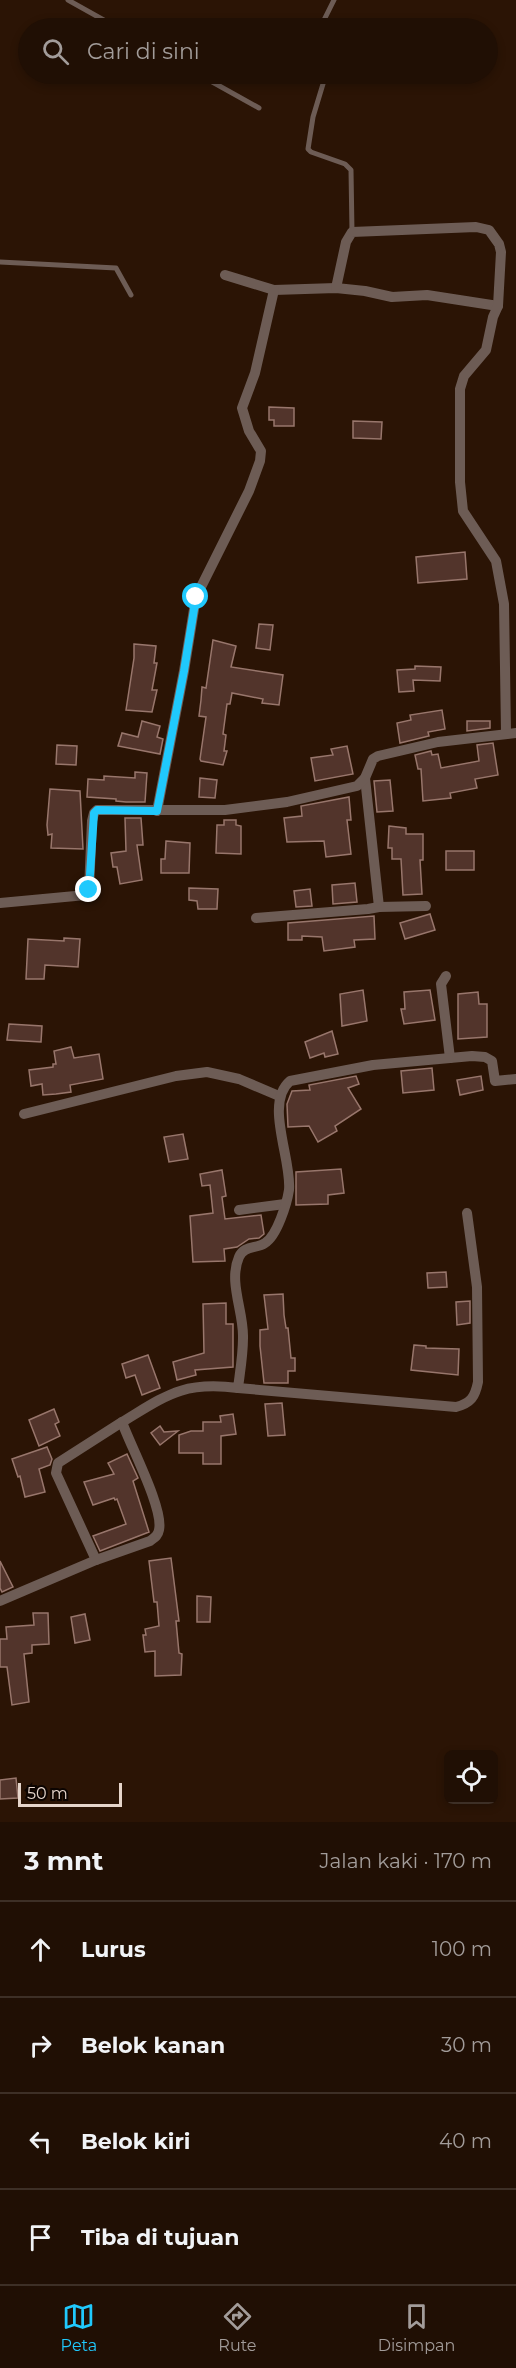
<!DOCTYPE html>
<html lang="id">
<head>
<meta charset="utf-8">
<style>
  :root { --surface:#200f04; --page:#28180e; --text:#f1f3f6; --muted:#a29c9a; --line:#3d2f26; --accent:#20c9fd }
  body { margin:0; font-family:Montserrat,sans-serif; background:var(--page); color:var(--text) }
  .controls { position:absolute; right:18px; bottom:18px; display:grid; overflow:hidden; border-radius:9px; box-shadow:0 3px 9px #0003 }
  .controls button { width:54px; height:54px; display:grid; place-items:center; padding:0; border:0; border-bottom:2px solid var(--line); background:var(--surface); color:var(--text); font:30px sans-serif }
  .scale { position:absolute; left:18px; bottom:15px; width:104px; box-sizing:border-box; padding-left:6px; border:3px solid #e6d5cb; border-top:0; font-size:16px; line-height:21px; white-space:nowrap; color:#e6d5cb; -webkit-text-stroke:4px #0c0401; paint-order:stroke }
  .stop { position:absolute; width:18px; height:18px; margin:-14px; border:4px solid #20c9fd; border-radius:50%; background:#fff }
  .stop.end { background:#20c9fd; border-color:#fff; box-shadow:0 2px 6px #0008 }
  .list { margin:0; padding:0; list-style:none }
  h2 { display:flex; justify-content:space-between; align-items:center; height:78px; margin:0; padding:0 24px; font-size:26px }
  h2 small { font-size:20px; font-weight:400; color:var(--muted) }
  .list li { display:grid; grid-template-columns:39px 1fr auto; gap:18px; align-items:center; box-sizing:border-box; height:96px; padding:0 24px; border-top:2px solid var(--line) }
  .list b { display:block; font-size:22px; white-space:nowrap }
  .list em { font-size:20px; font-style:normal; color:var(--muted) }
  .icon { flex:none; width:33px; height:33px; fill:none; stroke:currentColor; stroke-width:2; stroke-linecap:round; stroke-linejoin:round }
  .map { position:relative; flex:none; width:516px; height:1822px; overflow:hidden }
  .search { position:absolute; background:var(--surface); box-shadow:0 3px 9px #0003; left:18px; right:18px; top:18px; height:66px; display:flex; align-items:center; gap:15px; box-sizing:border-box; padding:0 21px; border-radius:33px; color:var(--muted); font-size:22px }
  .sheet { height:462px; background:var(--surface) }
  nav { display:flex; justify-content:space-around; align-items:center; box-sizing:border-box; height:84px; border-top:2px solid var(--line); background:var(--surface); font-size:16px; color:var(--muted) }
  nav a { display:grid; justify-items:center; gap:3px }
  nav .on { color:var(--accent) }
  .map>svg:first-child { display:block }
  .building { fill:#52342b; stroke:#98766c; stroke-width:1.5 }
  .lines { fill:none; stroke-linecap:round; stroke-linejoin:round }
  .service { stroke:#6d5c55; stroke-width:5 }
  .minor { stroke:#6d5c55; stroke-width:10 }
  .route { stroke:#20c9fd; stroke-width:8 }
</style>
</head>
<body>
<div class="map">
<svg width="516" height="1822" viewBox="0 0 516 1822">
  <rect width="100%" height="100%" fill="#2b1405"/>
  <g class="building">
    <polygon points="269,407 294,408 294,426 274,426 274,420 269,420"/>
    <polygon points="353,421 382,422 381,439 353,438"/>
    <polygon points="465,552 467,579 418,583 416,557"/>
    <polygon points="259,624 273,625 270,650 256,648"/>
    <polygon points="213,640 236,646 231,667 283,675 279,705 262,703 263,699 232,693 230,704 227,704 223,734 226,735 224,751 227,751 223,765 201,761 200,759 206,717 199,716 201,700 202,687 206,688"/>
    <polygon points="134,644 156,646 154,663 157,663 152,690 157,690 152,712 126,710 134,658"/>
    <polygon points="415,666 441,667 440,681 413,680 414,691 399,692 397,670 415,669"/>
    <polygon points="442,710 445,729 428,732 429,736 400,743 397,723 411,720 410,715"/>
    <polygon points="142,721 160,726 157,737 163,739 160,754 118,746 122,733 138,737"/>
    <polygon points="467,721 490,721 490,728 467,731"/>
    <polygon points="493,743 498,775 475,779 477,788 450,793 451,798 423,801 421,769 418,769 415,755 431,751 432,755 438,754 441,768 479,761 477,745"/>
    <polygon points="57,745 77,746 76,765 56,764"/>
    <polygon points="347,746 353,774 315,781 311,758 333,755 331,749"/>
    <polygon points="135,772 147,773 145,802 126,802 116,801 116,799 87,797 88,779 104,780 104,776 135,778"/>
    <polygon points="200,778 217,780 215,798 199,797"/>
    <polygon points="390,780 393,811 377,812 374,781"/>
    <polygon points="50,789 80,791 83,849 51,848 52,834 48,835 47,825"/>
    <polygon points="349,797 351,820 347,820 351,854 326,857 324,841 287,842 284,818 302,816 301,806"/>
    <polygon points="125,818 141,818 143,845 137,845 142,880 120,884 117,867 113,867 111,853 126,851"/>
    <polygon points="224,820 236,820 236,825 241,826 241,854 216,853 217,825 224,825"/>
    <polygon points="389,826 406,828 406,834 423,834 423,860 420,860 422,894 403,895 401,859 392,859 392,848 388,848"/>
    <polygon points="166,841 190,843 189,873 161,873 161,859 165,859"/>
    <rect x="446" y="851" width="28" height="19"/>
    <polygon points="355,883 357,902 333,904 332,885"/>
    <polygon points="189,888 218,889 217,909 198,909 197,901 189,900"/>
    <polygon points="310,889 312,906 296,907 294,891"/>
    <polygon points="430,914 435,930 405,939 400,923"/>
    <polygon points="374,916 375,939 354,940 355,947 324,951 322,937 302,936 302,940 288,940 288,923"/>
    <polygon points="64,938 80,939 78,967 45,965 44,979 26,979 28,939 64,941"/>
    <polygon points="363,990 367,1021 342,1026 340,994"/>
    <polygon points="430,990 435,1020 404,1024 401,1009 405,1009 404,992"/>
    <polygon points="478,992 479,1004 487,1004 487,1037 458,1039 458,994"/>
    <polygon points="9,1024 42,1026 41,1042 7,1040"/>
    <polygon points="332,1031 338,1054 325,1057 324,1053 310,1058 305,1042"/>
    <polygon points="71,1047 74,1058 99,1054 103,1079 70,1085 71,1092 56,1094 43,1095 42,1084 31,1086 29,1070 53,1067 53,1064 56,1064 54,1051"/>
    <polygon points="432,1068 434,1090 403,1093 401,1071"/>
    <polygon points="356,1076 359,1084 348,1088 361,1109 335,1126 337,1131 318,1142 309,1126 288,1127 287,1104 292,1091 310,1090 309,1085"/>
    <polygon points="481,1076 483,1090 460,1095 457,1080"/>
    <polygon points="183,1134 188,1159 169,1162 164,1137"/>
    <polygon points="341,1169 344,1193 328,1195 328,1204 296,1205 296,1172"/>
    <polygon points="222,1170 226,1196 222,1197 225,1219 261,1215 264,1234 259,1238 249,1239 237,1247 224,1249 225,1261 193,1262 190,1216 213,1213 210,1185 202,1186 200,1174"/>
    <polygon points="446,1272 447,1287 428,1288 427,1273"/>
    <polygon points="283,1294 284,1315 286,1328 288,1328 291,1358 295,1358 295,1371 288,1371 288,1383 264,1383 260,1346 260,1330 268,1329 264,1295"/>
    <polygon points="470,1301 470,1323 457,1325 456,1302"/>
    <polygon points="226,1303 226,1324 233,1324 233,1367 195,1370 196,1375 177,1380 173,1362 204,1353 203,1304"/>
    <polygon points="414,1345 426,1346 426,1348 459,1349 458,1375 411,1370"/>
    <polygon points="148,1355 160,1388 142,1395 135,1375 126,1378 122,1364"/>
    <polygon points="282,1403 285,1435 268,1436 265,1404"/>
    <polygon points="54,1409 59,1422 55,1424 60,1436 39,1446 29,1420"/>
    <polygon points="233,1414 236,1434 221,1436 221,1464 203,1464 203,1453 179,1453 179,1435 191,1431 203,1431 203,1422 221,1422 220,1416"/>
    <polygon points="160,1426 164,1432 178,1431 160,1445 151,1433"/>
    <polygon points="47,1447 52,1459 50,1465 39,1469 45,1492 25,1497 20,1476 18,1477 12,1459"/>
    <polygon points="127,1454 138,1478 133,1481 149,1532 100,1551 93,1536 126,1524 117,1499 115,1500 114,1498 93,1505 84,1482 114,1474 108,1463"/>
    <polygon points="171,1558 179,1621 176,1621 179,1653 182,1654 181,1675 155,1676 155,1651 145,1652 143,1635 146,1635 145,1629 159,1626 157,1602 154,1602 149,1561"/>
    <polygon points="0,1561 13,1587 2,1592 0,1588"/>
    <polygon points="197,1596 211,1597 210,1622 197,1622"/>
    <polygon points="33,1613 48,1613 49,1644 32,1645 32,1653 24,1654 29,1702 12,1705 7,1667 0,1667 0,1639 7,1639 6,1627 34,1625"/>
    <polygon points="85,1614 90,1640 75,1643 71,1617"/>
    <polygon points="16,1778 18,1798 0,1799 0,1780"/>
  </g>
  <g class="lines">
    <g class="service">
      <polyline points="68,0 118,28"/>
      <polyline points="320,28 334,0"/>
      <polyline points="198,74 259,108"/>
      <polyline points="326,74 313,117 308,149 311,152 345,164 351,170 352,232"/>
      <polyline points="0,262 116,268 131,295"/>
    </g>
    <g class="minor">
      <polyline points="225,275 274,290 336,288 365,291 392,297 427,295 498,306"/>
      <polyline points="336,288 346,242 352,232 476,227 489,230 499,244 501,252 498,306 493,317 486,350 464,376 460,389 460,482 463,511 496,561 504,604 506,732"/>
      <polyline points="365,778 379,907"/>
      <polyline points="157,811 184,671 196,597 249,491 260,461 261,451 249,431 242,408 255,373 274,290"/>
      <polyline points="0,903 86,895 89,890 92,821 94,813 97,810 225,810 287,802 357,786 365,778 373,759 378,756 438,742 516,733"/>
      <polyline points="256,918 368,909 379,907 426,906"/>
      <polyline points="446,976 441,984 450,1058"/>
      <polyline points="24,1114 176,1076 207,1072 239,1079 279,1096"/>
      <polyline points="239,1210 285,1204"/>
      <path d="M238 1388 456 1407C471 1403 475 1397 478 1382L477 1287 467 1213"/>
      <polyline points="96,1560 56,1473 58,1463 122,1422"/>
      <path d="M0 1601 96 1560 150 1541C154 1538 158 1536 159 1530 164 1509 130 1445 122 1422 167 1395 183 1381 238 1388 240 1372 243 1355 243 1338 244 1312 228 1282 239 1257 244 1245 257 1249 265 1243 277 1236 287 1203 289 1190 292 1159 264 1103 290 1081L373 1065 472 1056 485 1057 492 1061 495 1081 516 1079"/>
    </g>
  </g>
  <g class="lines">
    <polyline class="route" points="89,890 94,813 97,810 157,811 184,671 196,597"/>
  </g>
</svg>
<div class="controls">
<button><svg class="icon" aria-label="locate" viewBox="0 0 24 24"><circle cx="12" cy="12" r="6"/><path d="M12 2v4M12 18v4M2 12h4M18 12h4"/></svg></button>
</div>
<div class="scale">50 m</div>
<div class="stop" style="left:196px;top:597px"></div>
<div class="stop end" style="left:89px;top:890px"></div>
<div class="search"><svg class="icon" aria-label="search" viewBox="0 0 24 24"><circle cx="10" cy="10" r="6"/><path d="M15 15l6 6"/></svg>Cari di sini</div>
</div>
<section class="sheet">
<h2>3 mnt<small>Jalan kaki · 170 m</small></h2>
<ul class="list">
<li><svg class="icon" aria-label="ahead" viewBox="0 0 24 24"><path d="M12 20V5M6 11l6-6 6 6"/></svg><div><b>Lurus</b></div><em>100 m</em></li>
<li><svg class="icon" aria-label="right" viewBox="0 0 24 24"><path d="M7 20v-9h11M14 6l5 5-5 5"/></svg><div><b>Belok kanan</b></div><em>30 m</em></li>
<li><svg class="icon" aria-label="left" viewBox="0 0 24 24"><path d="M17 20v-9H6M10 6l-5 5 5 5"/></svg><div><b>Belok kiri</b></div><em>40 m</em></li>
<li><svg class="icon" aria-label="arrive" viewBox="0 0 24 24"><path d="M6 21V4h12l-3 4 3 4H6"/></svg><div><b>Tiba di tujuan</b></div></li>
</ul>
</section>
<nav>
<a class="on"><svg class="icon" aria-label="map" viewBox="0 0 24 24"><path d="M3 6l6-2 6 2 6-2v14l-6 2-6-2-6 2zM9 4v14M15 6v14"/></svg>Peta</a>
<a><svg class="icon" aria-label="directions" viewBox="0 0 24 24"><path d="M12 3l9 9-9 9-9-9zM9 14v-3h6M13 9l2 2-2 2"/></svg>Rute</a>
<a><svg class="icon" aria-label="saved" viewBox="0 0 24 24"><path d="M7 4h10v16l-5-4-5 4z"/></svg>Disimpan</a>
</nav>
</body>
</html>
